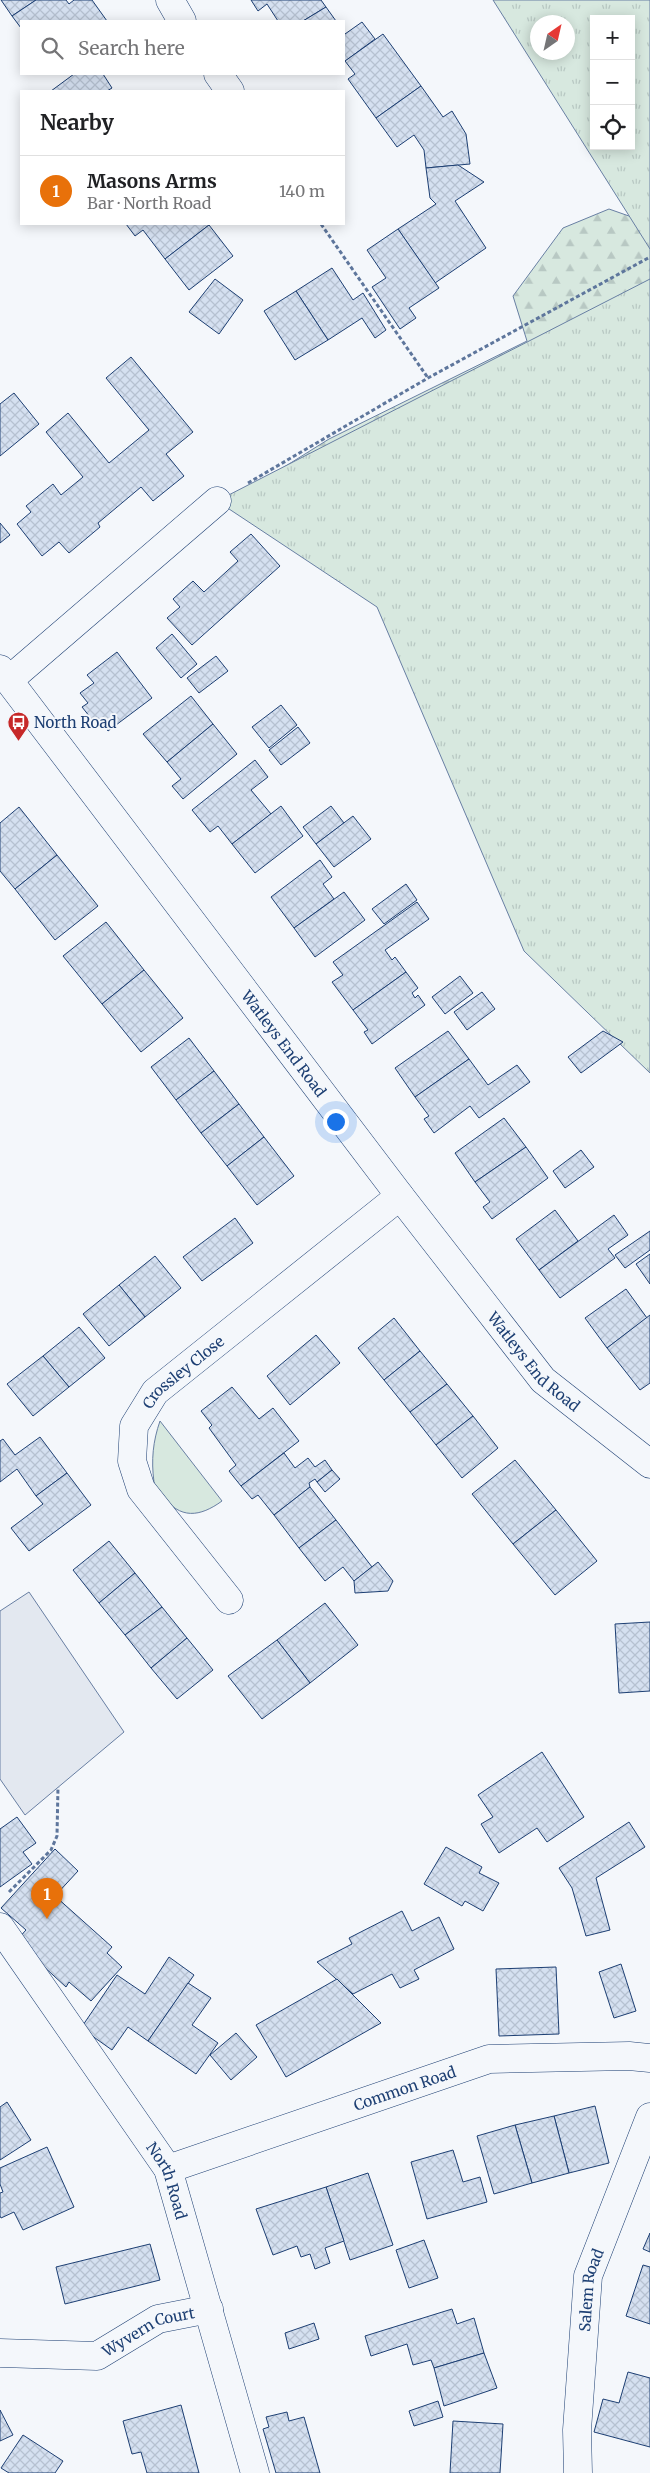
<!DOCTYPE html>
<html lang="en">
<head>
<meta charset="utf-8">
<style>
  :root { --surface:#fff; --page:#f2f2f2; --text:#202124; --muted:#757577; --line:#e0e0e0; --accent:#2563eb }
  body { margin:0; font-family:Merriweather,serif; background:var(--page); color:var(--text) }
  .controls { position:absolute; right:15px; top:15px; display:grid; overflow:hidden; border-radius:0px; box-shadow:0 2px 12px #0003 }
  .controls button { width:45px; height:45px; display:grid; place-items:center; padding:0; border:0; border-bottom:1px solid var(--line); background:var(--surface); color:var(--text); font:25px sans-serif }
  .compass { position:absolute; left:530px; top:15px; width:45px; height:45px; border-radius:50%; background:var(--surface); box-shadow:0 2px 12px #0003; rotate:34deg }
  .you { position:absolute; left:335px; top:1121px; width:18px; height:18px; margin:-12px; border:4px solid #fff; border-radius:50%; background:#1a73e8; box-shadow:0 0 0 8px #1a73e833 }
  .badge { display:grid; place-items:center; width:32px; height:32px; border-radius:50%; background:var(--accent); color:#fff; font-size:16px; font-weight:700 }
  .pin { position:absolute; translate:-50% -41px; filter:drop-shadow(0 1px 2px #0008) }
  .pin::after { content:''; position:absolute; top:26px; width:18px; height:15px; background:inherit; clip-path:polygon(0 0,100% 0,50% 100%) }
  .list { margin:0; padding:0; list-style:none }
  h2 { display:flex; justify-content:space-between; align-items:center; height:65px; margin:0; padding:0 20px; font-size:21px }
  h2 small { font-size:16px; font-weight:400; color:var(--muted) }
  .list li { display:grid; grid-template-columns:32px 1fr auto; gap:15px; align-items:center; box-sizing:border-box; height:70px; padding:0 20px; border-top:1px solid var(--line) }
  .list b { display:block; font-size:19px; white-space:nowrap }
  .list p { margin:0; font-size:16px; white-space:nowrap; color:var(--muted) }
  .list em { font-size:16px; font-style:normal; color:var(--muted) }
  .icon { flex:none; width:28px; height:28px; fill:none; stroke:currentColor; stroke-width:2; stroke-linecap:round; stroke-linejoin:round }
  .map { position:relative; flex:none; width:650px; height:2473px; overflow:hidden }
  .search { position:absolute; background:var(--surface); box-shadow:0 2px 12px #0003; left:20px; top:20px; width:325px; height:55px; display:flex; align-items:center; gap:12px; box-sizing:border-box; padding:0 18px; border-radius:0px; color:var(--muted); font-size:19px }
  .panel { position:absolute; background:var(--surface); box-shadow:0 2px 12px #0003; left:20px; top:90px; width:325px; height:135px; border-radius:0px }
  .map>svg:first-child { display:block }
  .grass { fill:#d7e8df; stroke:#687fa3 }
  .forest { fill:url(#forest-firs); stroke:#687fa3 }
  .park { fill:url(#park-tufts); stroke:#687fa3; fill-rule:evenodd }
  .parking { fill:#e3e8f0; stroke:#687fa3 }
  .building { fill:url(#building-cross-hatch); stroke:#1d3f73 }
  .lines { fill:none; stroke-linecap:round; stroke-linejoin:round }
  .minor-casing { stroke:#1d3f73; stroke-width:29 }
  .path { stroke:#5e769c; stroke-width:3; stroke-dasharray:4 2.5; stroke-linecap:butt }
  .minor { stroke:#f4f7fb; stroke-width:28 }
  .labels { text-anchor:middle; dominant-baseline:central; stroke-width:4; stroke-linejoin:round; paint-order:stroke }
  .poi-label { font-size:15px; fill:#1d3f73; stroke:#f4f7fb; text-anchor:start }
  .street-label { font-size:15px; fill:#1d3f73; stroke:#f4f7fb }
</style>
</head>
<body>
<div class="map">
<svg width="650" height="2473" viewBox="0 0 650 2473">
  <defs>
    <pattern id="forest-firs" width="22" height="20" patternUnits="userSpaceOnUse" patternTransform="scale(1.25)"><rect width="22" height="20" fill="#d7e8df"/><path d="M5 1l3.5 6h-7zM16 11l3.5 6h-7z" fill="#b8c8c3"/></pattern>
    <pattern id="park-tufts" width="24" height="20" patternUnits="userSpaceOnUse" patternTransform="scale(1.25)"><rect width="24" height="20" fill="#d7e8df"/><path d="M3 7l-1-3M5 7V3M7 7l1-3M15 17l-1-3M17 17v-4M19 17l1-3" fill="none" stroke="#b8c8c3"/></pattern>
    <pattern id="building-cross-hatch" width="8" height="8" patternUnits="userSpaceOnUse" patternTransform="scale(1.25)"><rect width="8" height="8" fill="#d5e0f0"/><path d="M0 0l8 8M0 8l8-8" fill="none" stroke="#b6c1d1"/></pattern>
  </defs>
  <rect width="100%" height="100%" fill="#f4f7fb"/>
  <path class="grass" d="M160 1421 222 1501C200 1517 180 1520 162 1495 159 1491 155 1487 154 1482 151 1460 153 1441 160 1421Z"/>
  <polygon class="forest" points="609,209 646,222 650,220 650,306 241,494 329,439 527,341 513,296 563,228"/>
  <g class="park">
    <path d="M493 0H650V249ZM594 19H631V146H594ZM538 22H568V52H538Z"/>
    <polygon points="650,279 650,1073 524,951 377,607 217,501"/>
  </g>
  <polygon class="parking" points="29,1592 124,1732 25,1815 0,1779 0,1611"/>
  <g class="building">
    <polygon points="1,0 36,0 12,16"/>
    <polygon points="36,0 66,0 69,4 74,0 92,0 107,21 21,21 21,28 12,16"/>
    <polygon points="251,0 321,0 326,7 303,21 278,21 267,4 258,11"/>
    <polygon points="326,7 336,21 303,21"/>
    <polygon points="362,22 375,39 344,62 344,32 345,34"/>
    <polygon points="383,34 421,86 376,118 348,79 355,74 345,61"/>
    <polygon points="74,74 103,74 112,88 107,91 51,91"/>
    <polygon points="421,86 443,117 452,111 466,134 470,164 426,168 424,150 414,135 397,147 376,118"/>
    <polygon points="458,165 484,182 455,201 486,248 435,283 398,229 436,204 430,198 426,168"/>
    <polygon points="126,224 208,224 209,225 165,259 143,230 135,236"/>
    <polygon points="209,225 233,256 189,290 165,259"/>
    <polygon points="398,229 439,288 409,308 416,318 400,329 372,287 386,278 367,250"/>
    <polygon points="332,268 353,300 363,293 386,330 375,338 362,318 328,340 296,291"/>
    <polygon points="215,279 243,300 219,334 189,312"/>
    <polygon points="296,291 328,340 295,360 264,311"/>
    <polygon points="131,357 193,432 166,454 184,476 153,501 141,487 98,523 100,527 69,553 59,542 42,556 17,524 31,512 26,506 53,484 61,495 83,477 46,432 68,413 109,463 149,430 106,378"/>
    <polygon points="14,393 39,424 0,456 0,404"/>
    <polygon points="0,523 10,535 0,543"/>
    <polygon points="251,534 280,566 192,645 167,618 180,607 173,599 193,581 204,592 238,561 230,552"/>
    <polygon points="172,634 197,664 181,678 156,648"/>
    <polygon points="117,652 152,698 108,731 99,718 94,722 82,707 88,703 80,693 94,683 87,675"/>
    <polygon points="216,656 228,671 199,693 187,678"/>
    <polygon points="191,696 213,724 167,762 143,734"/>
    <polygon points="281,705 297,725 269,748 252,727"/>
    <polygon points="213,724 237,754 183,799 172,786 181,779 167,762"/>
    <polygon points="298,727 310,743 281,765 269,750"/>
    <polygon points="255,760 268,777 251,790 271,814 232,844 218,826 210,832 192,810"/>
    <polygon points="281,806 303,836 255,873 232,844"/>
    <polygon points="331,806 344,823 316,844 303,827"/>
    <polygon points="19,807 57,855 15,889 0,871 0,823"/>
    <polygon points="353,816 371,839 334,867 316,844"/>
    <polygon points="57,855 98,906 55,940 15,889"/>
    <polygon points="320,860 332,877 323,884 334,899 294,928 271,897"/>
    <polygon points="406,884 417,900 384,924 372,909"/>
    <polygon points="344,892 365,920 315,957 294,928"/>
    <polygon points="417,902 429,919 385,950 392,960 395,957 406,972 353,1010 332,982 343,975 333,962"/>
    <polygon points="106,922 144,970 102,1004 63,956"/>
    <polygon points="144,970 183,1018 141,1052 102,1004"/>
    <polygon points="406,972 418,988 412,993 415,998 418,995 425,1005 372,1044 364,1032 368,1030 353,1010"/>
    <polygon points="460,976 473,993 445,1014 432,997"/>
    <polygon points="482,992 495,1009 467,1030 454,1012"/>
    <polygon points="448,1031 469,1059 415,1097 395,1068"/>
    <polygon points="603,1031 623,1042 581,1073 568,1057"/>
    <polygon points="189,1038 214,1071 176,1100 151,1067"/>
    <polygon points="469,1059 488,1085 517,1065 530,1082 479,1118 470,1106 434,1133 424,1119 429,1116 415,1097"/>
    <polygon points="214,1071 239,1104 201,1133 176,1100"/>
    <polygon points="239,1104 264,1137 227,1166 201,1133"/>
    <polygon points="504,1118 526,1147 475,1182 455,1153"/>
    <polygon points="264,1137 294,1176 257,1205 227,1166"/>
    <polygon points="526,1147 548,1178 492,1219 483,1207 490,1202 475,1182"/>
    <polygon points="581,1150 594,1167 565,1188 553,1171"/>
    <polygon points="555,1210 578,1241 539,1270 516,1239"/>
    <polygon points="614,1215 628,1235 608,1249 615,1258 560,1298 539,1270"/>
    <polygon points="235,1218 253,1243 202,1281 183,1257"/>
    <polygon points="650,1231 650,1250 625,1268 615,1255"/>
    <polygon points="650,1254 650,1284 636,1264"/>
    <polygon points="155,1256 181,1288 145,1317 119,1285"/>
    <polygon points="119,1285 145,1317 109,1346 83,1314"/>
    <polygon points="626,1289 647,1318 607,1348 585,1318"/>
    <polygon points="650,1315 650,1383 640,1390 607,1348"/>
    <polygon points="394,1318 420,1351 384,1380 358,1348"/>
    <polygon points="79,1327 105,1358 69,1387 43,1356"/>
    <polygon points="316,1335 340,1363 290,1405 267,1376"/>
    <polygon points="420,1351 447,1384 410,1412 384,1380"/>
    <polygon points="43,1356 69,1387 33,1416 7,1384"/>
    <polygon points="447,1384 473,1416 436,1445 410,1412"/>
    <polygon points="232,1387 259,1419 273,1408 299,1441 241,1486 229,1471 236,1465 209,1428 212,1425 201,1411"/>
    <polygon points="473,1416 498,1448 462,1478 436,1445"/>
    <polygon points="40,1437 67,1473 36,1496 17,1469 0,1482 0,1441 3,1439 15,1455"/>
    <polygon points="284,1453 295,1468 308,1458 315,1467 325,1460 332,1470 317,1482 315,1479 309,1483 310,1487 274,1515 258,1495 252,1499 241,1486"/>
    <polygon points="515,1460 556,1510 513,1544 472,1494"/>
    <polygon points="332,1470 340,1479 325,1492 317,1482"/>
    <polygon points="67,1473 91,1505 29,1551 11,1528 43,1504 36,1496"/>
    <polygon points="310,1487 336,1520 299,1548 274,1515"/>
    <polygon points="556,1510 597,1561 555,1595 513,1544"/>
    <polygon points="336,1520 372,1567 354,1581 343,1567 325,1581 299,1548"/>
    <polygon points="109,1541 135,1573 99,1603 73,1570"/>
    <polygon points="378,1562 393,1581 388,1591 355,1593 354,1581"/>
    <polygon points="135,1573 162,1607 125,1635 99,1603"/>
    <polygon points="325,1603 358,1645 310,1683 277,1640"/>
    <polygon points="162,1607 187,1638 151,1668 125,1635"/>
    <polygon points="650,1622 650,1691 619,1693 615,1624"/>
    <polygon points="187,1638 213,1670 177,1699 151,1668"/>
    <polygon points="277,1640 310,1683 262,1719 228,1676"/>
    <polygon points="542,1752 584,1817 547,1842 537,1828 499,1853 481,1824 493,1817 478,1795"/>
    <polygon points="17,1817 36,1843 23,1852 32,1864 0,1887 0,1829"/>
    <polygon points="629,1822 645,1847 596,1878 610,1930 586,1936 572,1888 559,1868"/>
    <polygon points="446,1847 482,1867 479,1873 499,1883 483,1911 465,1901 462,1906 424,1884"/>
    <polygon points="55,1849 78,1871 55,1896 112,1947 107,1953 122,1967 91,2001 69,1982 66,1987 16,1941 26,1930 1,1908"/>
    <polygon points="402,1911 412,1931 439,1917 454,1949 414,1970 419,1979 400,1988 392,1974 353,1994 317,1962 352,1944 349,1938"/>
    <polygon points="169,1957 194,1975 148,2041 128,2027 112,2050 81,2028 117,1975 145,1994"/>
    <polygon points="621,1964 636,2011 614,2018 599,1972"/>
    <polygon points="556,1967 559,2034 499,2036 496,1969"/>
    <polygon points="337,1979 381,2023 286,2077 256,2025"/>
    <polygon points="188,1983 211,1998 192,2025 218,2043 196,2074 148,2041"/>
    <polygon points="236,2033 257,2057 231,2080 210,2055"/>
    <polygon points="7,2102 31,2140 0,2160 0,2107"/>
    <polygon points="595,2106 609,2163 569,2173 554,2116"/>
    <polygon points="554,2116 569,2173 532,2183 515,2125"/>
    <polygon points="515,2125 532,2183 494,2194 477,2136"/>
    <polygon points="47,2147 74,2207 23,2230 14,2212 1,2218 0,2216 0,2193 3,2192 0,2184 0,2168"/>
    <polygon points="453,2150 463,2182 480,2177 487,2202 427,2219 411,2162"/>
    <polygon points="368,2173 393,2245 350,2260 326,2187"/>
    <polygon points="326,2187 344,2241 325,2248 330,2263 315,2269 310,2254 301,2257 297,2246 273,2255 256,2209"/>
    <polygon points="650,2233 650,2252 643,2249"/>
    <polygon points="424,2240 438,2278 409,2288 396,2250"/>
    <polygon points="150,2244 160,2280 65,2304 56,2267"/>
    <polygon points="643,2265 650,2267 650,2324 626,2316"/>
    <polygon points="452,2309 457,2324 474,2318 484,2353 434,2368 431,2360 413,2365 407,2344 371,2356 365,2336"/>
    <polygon points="314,2323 319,2339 289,2349 285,2333"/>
    <polygon points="484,2353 497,2388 444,2406 434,2368"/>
    <polygon points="628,2372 650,2378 650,2447 594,2432 603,2399 619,2403"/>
    <polygon points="438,2401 443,2417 414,2426 409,2411"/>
    <polygon points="181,2405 199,2473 147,2473 141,2452 132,2454 123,2421"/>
    <polygon points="0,2410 13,2435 0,2441"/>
    <polygon points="287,2412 289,2421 304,2417 320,2473 276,2473 263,2429 269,2427 266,2417"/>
    <polygon points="453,2421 503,2424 500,2473 450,2473"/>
    <polygon points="23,2435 63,2461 55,2473 9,2473 1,2468"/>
  </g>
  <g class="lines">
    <defs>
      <g id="minor">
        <polyline points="170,0 182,21"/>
        <polyline points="218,74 230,91"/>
        <path id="s1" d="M0 669 400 1196 543 1380 650 1464"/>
        <polyline points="9,680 217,501"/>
        <path id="s2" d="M229 1600 141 1489 132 1461 134 1426 155 1392 400 1196"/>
        <path id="s3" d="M0 1927 168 2169 255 2473"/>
        <path id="s4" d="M168 2169 489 2059 629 2056 650 2058"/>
        <path id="s5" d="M0 2353 97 2356 158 2319 209 2309"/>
        <path id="s6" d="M578 2473 577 2430 588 2276 650 2117"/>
      </g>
    </defs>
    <use href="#minor" class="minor-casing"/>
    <g class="path">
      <polyline points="321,224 428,378"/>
      <polyline points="248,483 428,378 650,257"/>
      <polyline points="9,1892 51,1850 57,1836 58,1787"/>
    </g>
    <use href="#minor" class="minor"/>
  </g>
  <defs>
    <symbol id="bus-pin" viewBox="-11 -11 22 30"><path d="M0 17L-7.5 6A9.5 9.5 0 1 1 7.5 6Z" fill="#c62828" stroke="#f4f7fb"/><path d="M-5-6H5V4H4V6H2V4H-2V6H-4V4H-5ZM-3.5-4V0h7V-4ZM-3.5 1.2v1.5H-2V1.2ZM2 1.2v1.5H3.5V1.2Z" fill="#fff"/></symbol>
  </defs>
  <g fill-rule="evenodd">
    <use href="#bus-pin" x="6" y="710" width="25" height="34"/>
  </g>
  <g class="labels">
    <g class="poi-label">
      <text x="34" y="722">North Road</text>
    </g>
    <g class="street-label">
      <text stroke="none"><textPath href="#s1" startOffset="470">Watleys End Road</textPath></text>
      <text stroke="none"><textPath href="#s1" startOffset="875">Watleys End Road</textPath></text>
      <text stroke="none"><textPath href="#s2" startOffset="280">Crossley Close</textPath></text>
      <text stroke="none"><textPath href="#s4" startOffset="250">Common Road</textPath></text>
      <text stroke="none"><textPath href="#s3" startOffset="305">North Road</textPath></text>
      <text stroke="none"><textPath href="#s6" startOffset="184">Salem Road</textPath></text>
      <text stroke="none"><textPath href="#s5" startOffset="155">Wyvern Court</textPath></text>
    </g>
  </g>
</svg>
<div class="controls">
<button>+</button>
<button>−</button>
<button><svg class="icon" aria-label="locate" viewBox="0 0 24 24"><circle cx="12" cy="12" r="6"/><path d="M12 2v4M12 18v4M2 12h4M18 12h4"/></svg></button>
</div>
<svg class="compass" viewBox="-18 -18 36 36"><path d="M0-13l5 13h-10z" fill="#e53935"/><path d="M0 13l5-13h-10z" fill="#757577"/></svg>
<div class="you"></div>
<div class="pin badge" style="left:47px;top:1919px;background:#e8710a">1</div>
<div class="search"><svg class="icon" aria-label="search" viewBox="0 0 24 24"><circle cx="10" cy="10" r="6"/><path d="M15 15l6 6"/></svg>Search here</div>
<section class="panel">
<h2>Nearby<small></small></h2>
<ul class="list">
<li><span class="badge" style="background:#e8710a">1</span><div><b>Masons Arms</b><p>Bar · North Road</p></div><em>140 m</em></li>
</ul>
</section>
</div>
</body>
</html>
